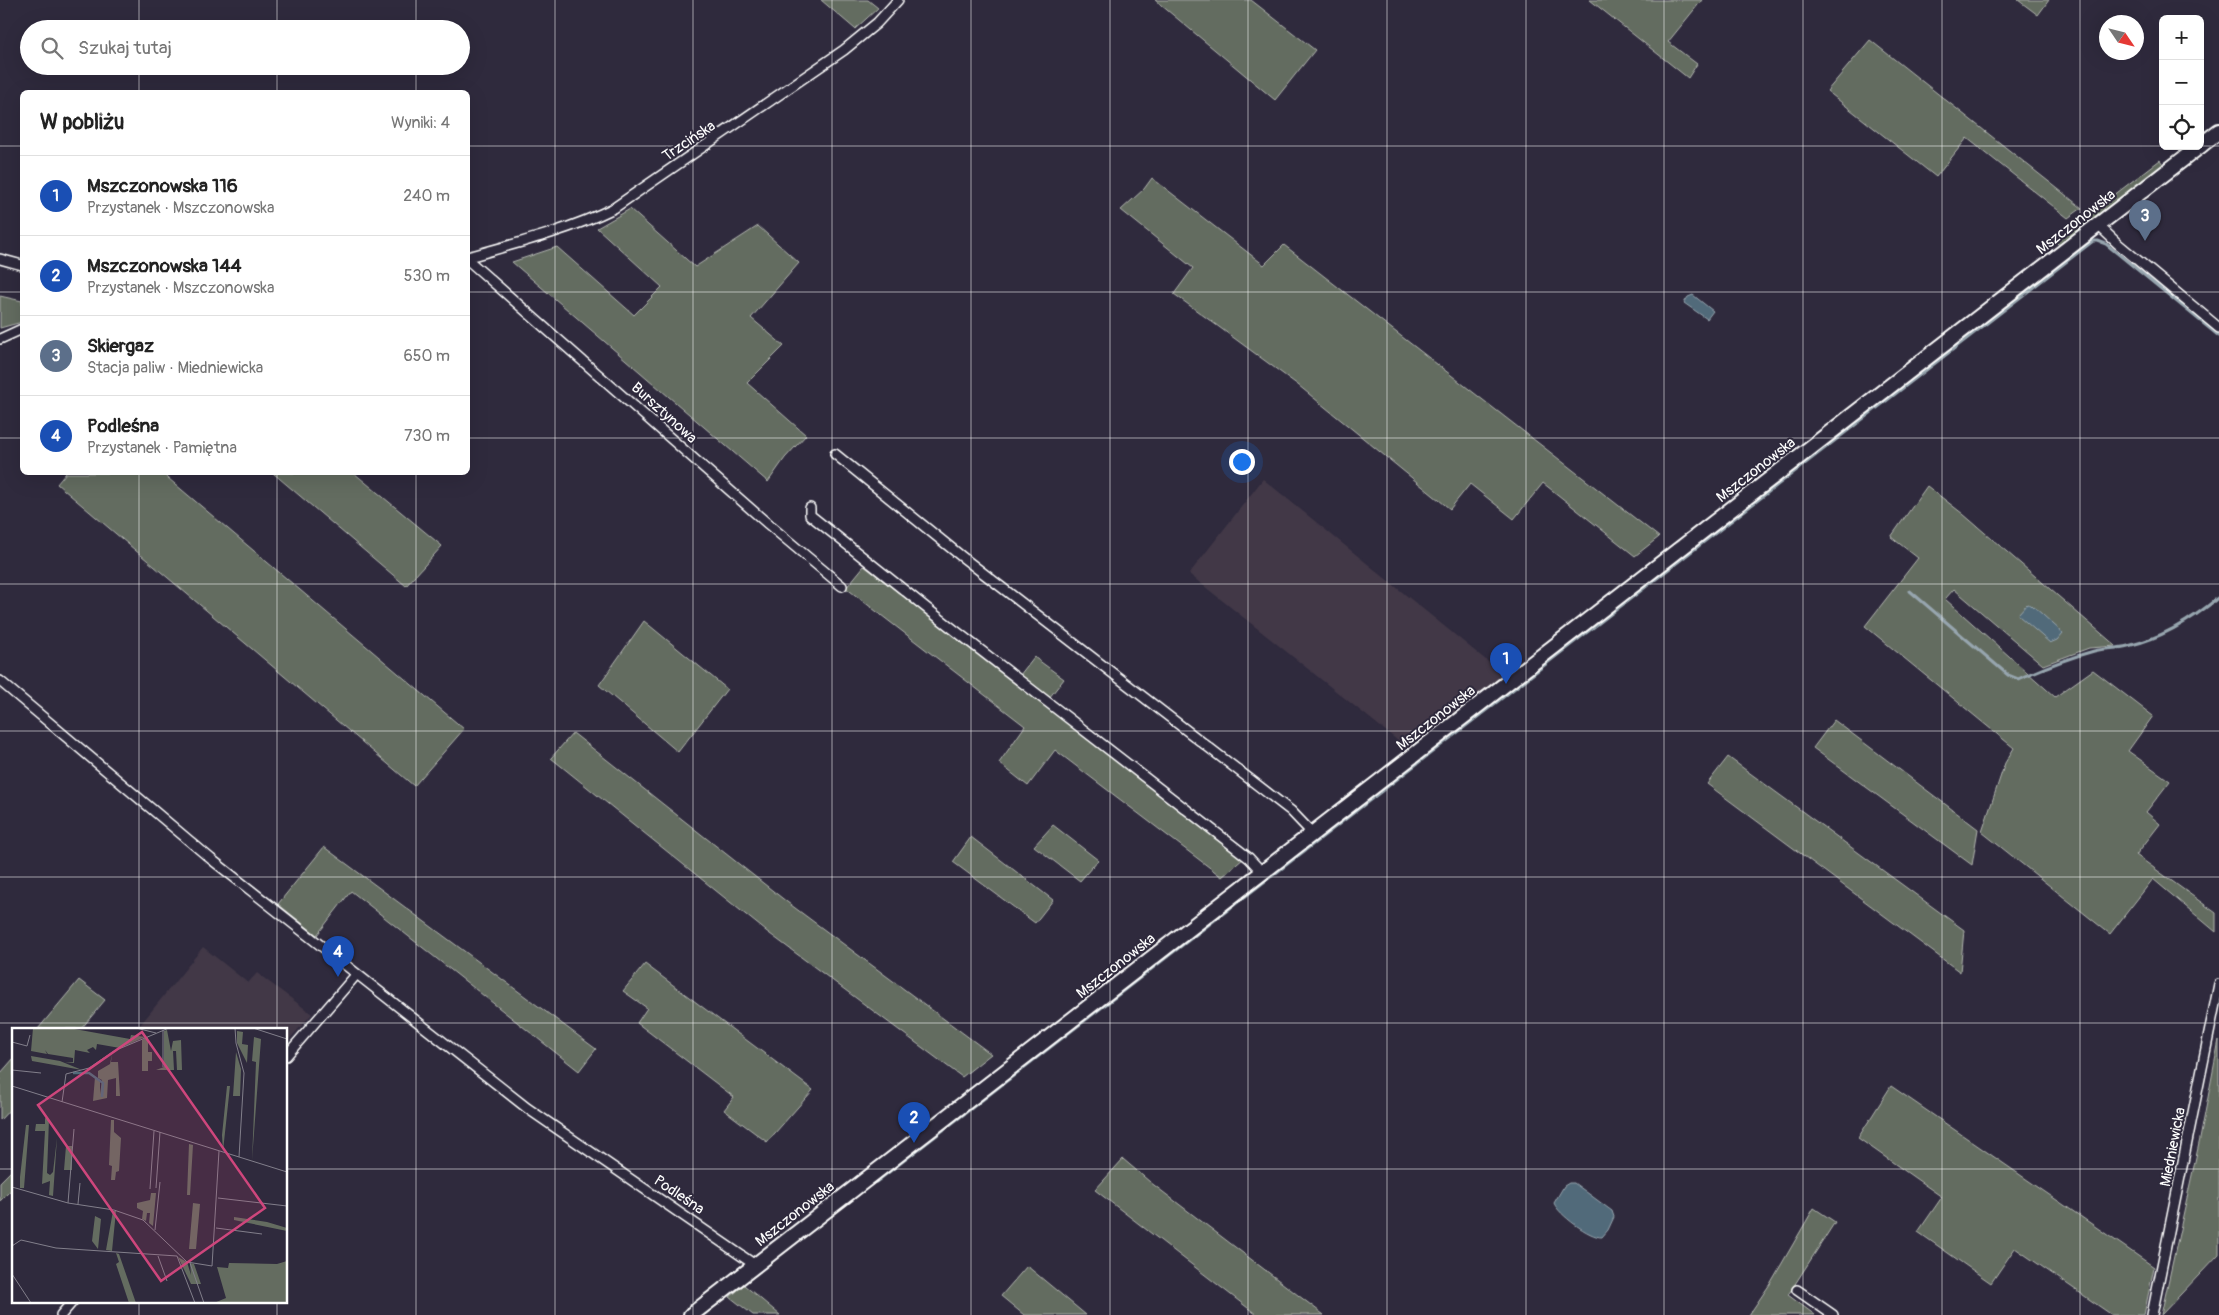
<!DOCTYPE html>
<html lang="pl">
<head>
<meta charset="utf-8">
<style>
  :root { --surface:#fff; --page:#f6f6f6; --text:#222; --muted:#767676; --line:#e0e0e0; --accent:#857141 }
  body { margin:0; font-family:Pangolin,sans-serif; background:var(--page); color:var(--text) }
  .controls { position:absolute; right:15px; top:15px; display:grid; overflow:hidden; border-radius:8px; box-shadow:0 5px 20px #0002 }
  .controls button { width:45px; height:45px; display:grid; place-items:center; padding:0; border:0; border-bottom:1px solid var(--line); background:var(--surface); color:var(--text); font:25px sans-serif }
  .compass { position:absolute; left:2099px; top:15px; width:45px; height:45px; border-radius:50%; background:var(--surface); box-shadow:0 5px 20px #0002; rotate:125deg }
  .you { position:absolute; left:1241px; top:461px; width:18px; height:18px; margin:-12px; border:4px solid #fff; border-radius:50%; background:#1a73e8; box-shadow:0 0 0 8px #1a73e833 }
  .badge { display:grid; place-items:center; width:32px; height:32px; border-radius:50%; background:var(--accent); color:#fff; font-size:16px; font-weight:700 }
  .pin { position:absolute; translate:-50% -41px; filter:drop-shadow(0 1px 2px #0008) }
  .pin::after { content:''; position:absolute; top:26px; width:18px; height:15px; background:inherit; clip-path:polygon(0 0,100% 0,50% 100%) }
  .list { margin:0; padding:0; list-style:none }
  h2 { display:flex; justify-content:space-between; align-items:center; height:65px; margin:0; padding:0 20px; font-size:21px }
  h2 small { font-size:16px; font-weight:400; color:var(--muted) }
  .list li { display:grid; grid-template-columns:32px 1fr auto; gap:15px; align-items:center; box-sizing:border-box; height:80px; padding:0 20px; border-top:1px solid var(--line) }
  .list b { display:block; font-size:19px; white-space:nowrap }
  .list p { margin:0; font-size:16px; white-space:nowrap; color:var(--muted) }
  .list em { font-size:16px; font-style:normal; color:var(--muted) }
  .icon { flex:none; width:28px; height:28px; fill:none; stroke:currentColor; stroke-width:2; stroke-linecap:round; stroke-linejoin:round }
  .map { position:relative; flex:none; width:2219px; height:1315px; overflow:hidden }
  .search { position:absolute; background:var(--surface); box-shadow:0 5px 20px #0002; left:20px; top:20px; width:450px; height:55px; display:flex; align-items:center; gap:12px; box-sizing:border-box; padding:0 18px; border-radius:28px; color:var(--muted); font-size:19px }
  .panel { position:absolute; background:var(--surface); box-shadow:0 5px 20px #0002; left:20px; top:90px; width:450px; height:385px; border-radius:8px }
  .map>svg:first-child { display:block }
  .built { fill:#423847 }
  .green { fill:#646c60; stroke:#b2b6b0 }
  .water { fill:#516a7a; stroke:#97a6af }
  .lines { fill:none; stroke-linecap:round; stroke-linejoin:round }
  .stream { stroke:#97a6af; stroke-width:3 }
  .street-casing { stroke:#fff; stroke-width:12 }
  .primary-casing { stroke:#fff; stroke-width:18 }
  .street { stroke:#2f2a3d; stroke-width:9 }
  .primary { stroke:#2f2a3d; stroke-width:14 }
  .grid { fill:none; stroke:#fff; stroke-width:1; stroke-opacity:0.55 }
  .labels { text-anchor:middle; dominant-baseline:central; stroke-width:4; stroke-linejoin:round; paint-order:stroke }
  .street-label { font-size:15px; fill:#fff; stroke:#2f2a3d }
  .inset-river { fill:none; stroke:#516a7a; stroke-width:2.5 }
  .inset-road { fill:none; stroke:#827f8b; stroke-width:1 }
  .view { fill:#ce467c; fill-opacity:0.15; stroke:#ce467c; stroke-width:2.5 }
  .inset-edge { fill:none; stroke:#fff; stroke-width:2.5 }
</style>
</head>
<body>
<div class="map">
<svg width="2219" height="1315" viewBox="0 0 2219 1315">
  <rect width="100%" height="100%" fill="#2f2a3d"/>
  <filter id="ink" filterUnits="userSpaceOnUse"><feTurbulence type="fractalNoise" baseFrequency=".02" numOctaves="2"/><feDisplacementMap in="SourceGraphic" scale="10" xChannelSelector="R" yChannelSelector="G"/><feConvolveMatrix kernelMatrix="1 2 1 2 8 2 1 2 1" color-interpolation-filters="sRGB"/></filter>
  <g filter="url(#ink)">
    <g class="built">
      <polygon points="1263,479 1492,665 1504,675 1407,748 1189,574"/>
      <polygon points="203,947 248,983 257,973 312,1014 286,1043 286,1029 137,1029"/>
    </g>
    <g class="green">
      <polygon points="821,0 868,0 878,8 855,29"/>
      <polygon points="1155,0 1251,0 1315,50 1275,100"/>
      <polygon points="1590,0 1702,0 1668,42 1697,64 1688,78"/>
      <polygon points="2018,0 2049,0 2038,15"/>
      <polygon points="1870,40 2082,208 2068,218 1967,138 1936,177 1827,91"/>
      <polygon points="2160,160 2165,167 2120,199 2061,246 2054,241"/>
      <polygon points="1152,178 1264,265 1284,245 1659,537 1635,556 1543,483 1514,519 1470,484 1450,509 1298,385 1174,294 1193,268 1121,210 1144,189"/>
      <polygon points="630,209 695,267 758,226 799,263 751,318 784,346 747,383 806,435 785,458 768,482 512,262 557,247 634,315 662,287 597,228"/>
      <polygon points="0,296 22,301 22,322 0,328"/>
      <polygon points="66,473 162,473 464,729 414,786 57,484"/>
      <polygon points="273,473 354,473 442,546 406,586"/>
      <polygon points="1927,486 1963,514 2116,646 2089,648 2043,665 1954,589 1945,599 2055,697 2093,670 2153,716 2128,751 2170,781 2146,812 2160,824 2136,855 2216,913 2216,932 2153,879 2110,934 1982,832 2005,763 2014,748 1865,626 1918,558 1891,537"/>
      <polygon points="864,566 1244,858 1222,877 1055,750 1028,786 999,763 1025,726 846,588"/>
      <polygon points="644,621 727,689 678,752 599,685"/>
      <polygon points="1034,657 1064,679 1049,698 1020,675"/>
      <polygon points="1834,720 1978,829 1972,865 1813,748"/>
      <polygon points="573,733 787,902 991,1054 962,1077 766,931 551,758"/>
      <polygon points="1728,757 1964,930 1960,972 1707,784"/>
      <polygon points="1053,825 1098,860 1080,881 1034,846"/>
      <polygon points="971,837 1053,900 1035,923 953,862"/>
      <polygon points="324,847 596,1049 579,1071 351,891 317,935 278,904"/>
      <polygon points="645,964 813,1090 767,1142 724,1110 734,1097 637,1023 647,1008 623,991"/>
      <polygon points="79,980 105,1000 81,1029 38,1029"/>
      <polygon points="2219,1040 2219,1254 2161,1315 2200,1139"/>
      <polygon points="14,1058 14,1105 0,1120 0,1074"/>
      <polygon points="1891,1086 2154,1267 2144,1315 2112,1315 2015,1248 1991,1283 1918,1232 1942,1197 1858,1138"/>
      <polygon points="1123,1159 1150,1182 1324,1315 1257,1315 1095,1190"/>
      <polygon points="14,1168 14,1187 0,1201 0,1182"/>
      <polygon points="1814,1208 1835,1222 1788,1295 1815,1315 1749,1315 1770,1284"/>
      <polygon points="1027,1266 1086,1315 1024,1315 1001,1296"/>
      <polygon points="744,1285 780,1315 753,1315 730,1297"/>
    </g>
    <g class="water">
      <polygon points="1693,295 1713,311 1707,319 1684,303 1688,297"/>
      <polygon points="2027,604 2033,606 2063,633 2057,640 2050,643 2019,616 2018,614"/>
      <path d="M1569 1183H1574L1612 1211 1614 1217 1608 1230 1602 1237C1590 1238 1558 1214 1554 1203L1564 1186Z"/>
    </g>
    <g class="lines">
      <g class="stream">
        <path d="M1910 591 2008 675 2018 679C2043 668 2068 658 2094 651 2106 648 2117 649 2128 646 2162 638 2193 619 2219 597"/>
        <polyline points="876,1182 2093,241 2098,241 2106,244 2219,336"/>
      </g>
      <defs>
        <g id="street">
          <polyline points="2099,226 2117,243 2219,328"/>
          <path d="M468 257C518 243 567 231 614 208L844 50 877 23 898 0"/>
          <polyline points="0,259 22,265"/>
          <polyline points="468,260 768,524 842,586"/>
          <polyline points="0,339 22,329"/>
          <polyline points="835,454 961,556 1291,811 1313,834"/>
          <polyline points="810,508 810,515 939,618 1249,858 1263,873"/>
          <polyline points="0,681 211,859 527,1108 755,1265"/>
          <polyline points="286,1056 356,975"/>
          <polyline points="1797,1290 1833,1315"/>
          <polyline points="61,1315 73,1301"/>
          <polyline points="2152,1315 2219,984"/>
        </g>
        <g id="primary">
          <polyline points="2200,146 2219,131"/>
          <polyline points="691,1315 2200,146"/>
        </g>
      </defs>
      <use href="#street" class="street-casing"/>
      <use href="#primary" class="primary-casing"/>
      <use href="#street" class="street"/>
      <use href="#primary" class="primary"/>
    </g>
  </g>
  <path class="grid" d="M139 0V29M277 0V29M416 0V29M555 0V1315M693 0V1315M832 0V1315M971 0V1315M1110 0V1315M1248 0V1315M1387 0V1315M1526 0V1315M1664 0V1315M1803 0V1315M1942 0V1315M2080 0V1315M139 66V92M277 66V92M416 66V92M0 146H22M468 146H2163M2200 146H2219M0 292H22M468 292H2219M0 438H22M468 438H2219M139 472V1029M277 472V1029M416 472V1315M0 584H2219M0 731H2219M0 877H2219M0 1023H2219M0 1169H14M286 1169H2219M139 1301V1315M277 1301V1315"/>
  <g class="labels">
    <g class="street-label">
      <text transform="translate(689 141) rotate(-34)">Trzcińska</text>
      <text transform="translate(2076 222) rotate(-38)">Mszczonowska</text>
      <text transform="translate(664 413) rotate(42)">Bursztynowa</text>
      <text transform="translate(1756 470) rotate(-38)">Mszczonowska</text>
      <text transform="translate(1436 718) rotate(-38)">Mszczonowska</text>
      <text transform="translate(1116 966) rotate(-38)">Mszczonowska</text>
      <text transform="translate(2173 1147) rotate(-79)">Miedniewicka</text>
      <text transform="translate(679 1195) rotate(34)">Podleśna</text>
      <text transform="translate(795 1214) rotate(-38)">Mszczonowska</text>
    </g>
  </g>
  <g transform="translate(12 1028)">
    <rect width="275" height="275" fill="#2f2a3d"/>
    <path d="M21 0H57L118 11 119 7 133 9 108 20 85 16 84 22 81 19 75 22 78 25 63 22 62 35 53 34H61V30L36 26 33 22 35 26 19 23ZM155 2 159 23 161 13 169 12 170 42H165L164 23H161L162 42H144L152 39V3ZM225 3 231 4 230 16 236 17 235 35 225 15ZM136 9V24H140V33H136V43H130V12ZM242 9 249 11 240 132 244 34 240 33ZM224 24 229 41 228 68H221ZM100 26 99 34H106L108 68H104V50L96 52 95 70 81 73 83 49 88 54V66L90 52 86 50V43L98 36ZM19 28 48 33 70 42 20 33ZM215 58H218L211 123 210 107ZM33 90 37 91 35 145 38 147 41 144 45 110 41 168 37 167 38 153 30 156 33 103H23L24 96H33ZM99 92H102V104L109 110 107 143 104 144 103 152H99L100 138 97 137ZM14 97H17L12 160H8V149ZM177 116 181 117 178 167H175ZM54 118H60V142H52ZM139 165H144L141 198 137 195 138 185H135L134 193 130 191 131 183 125 180V175L138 172ZM181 175 188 176 184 221H177ZM101 183H104L100 223 94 222ZM83 188 89 191 86 221 80 213ZM222 189 255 194 275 200V203L222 192ZM104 225 107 226 124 275H117L104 236 107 234ZM166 229 175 234 179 247 178 235 182 236 189 256H179ZM275 233V275H202L214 270 205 239 216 240 217 235 265 236Z" fill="#646c60"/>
    <path class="inset-river" d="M61 45H77L91 55 90 69"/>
    <path class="inset-road" d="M124 0 144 5M223 0 224 15 232 45 227 129M241 0 275 11M151 2V39M0 14 15 18 18 7M0 42 29 45M0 58 275 144M50 74 54 46 77 40 102 23 157 0M0 96V160M0 159 56 175 102 182 131 192 175 234 200 238 207 123M144 160 148 104M138 161 142 103M206 170 275 178M56 175 62 101M66 176 68 155M204 200 250 206M143 202 148 154M0 218 9 212 44 220 165 228M146 228 155 253M165 228 183 275M178 235 192 275M0 246 19 275"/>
    <path class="view" d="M130 4 253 180 149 253 26 77Z"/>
    <rect width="275" height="275" class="inset-edge"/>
  </g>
</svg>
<div class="controls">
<button>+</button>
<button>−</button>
<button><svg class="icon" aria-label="locate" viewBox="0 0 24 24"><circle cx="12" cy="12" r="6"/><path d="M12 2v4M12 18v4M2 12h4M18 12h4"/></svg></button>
</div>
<svg class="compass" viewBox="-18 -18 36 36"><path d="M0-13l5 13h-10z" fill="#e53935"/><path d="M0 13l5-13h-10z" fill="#767676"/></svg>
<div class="you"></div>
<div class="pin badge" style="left:1506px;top:684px;background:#1a4fb4">1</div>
<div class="pin badge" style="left:914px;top:1143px;background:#1a4fb4">2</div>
<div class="pin badge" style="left:2145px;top:241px;background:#5c6f8a">3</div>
<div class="pin badge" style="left:338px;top:977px;background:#1a4fb4">4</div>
<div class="search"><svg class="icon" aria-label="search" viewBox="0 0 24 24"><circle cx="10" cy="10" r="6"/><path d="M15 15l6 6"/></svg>Szukaj tutaj</div>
<section class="panel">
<h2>W pobliżu<small>Wyniki: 4</small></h2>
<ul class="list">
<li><span class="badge" style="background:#1a4fb4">1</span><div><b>Mszczonowska 116</b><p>Przystanek · Mszczonowska</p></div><em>240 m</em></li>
<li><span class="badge" style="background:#1a4fb4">2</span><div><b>Mszczonowska 144</b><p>Przystanek · Mszczonowska</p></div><em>530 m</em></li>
<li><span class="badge" style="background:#5c6f8a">3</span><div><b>Skiergaz</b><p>Stacja paliw · Miedniewicka</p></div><em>650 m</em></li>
<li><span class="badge" style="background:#1a4fb4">4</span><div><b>Podleśna</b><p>Przystanek · Pamiętna</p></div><em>730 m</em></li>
</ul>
</section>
</div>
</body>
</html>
